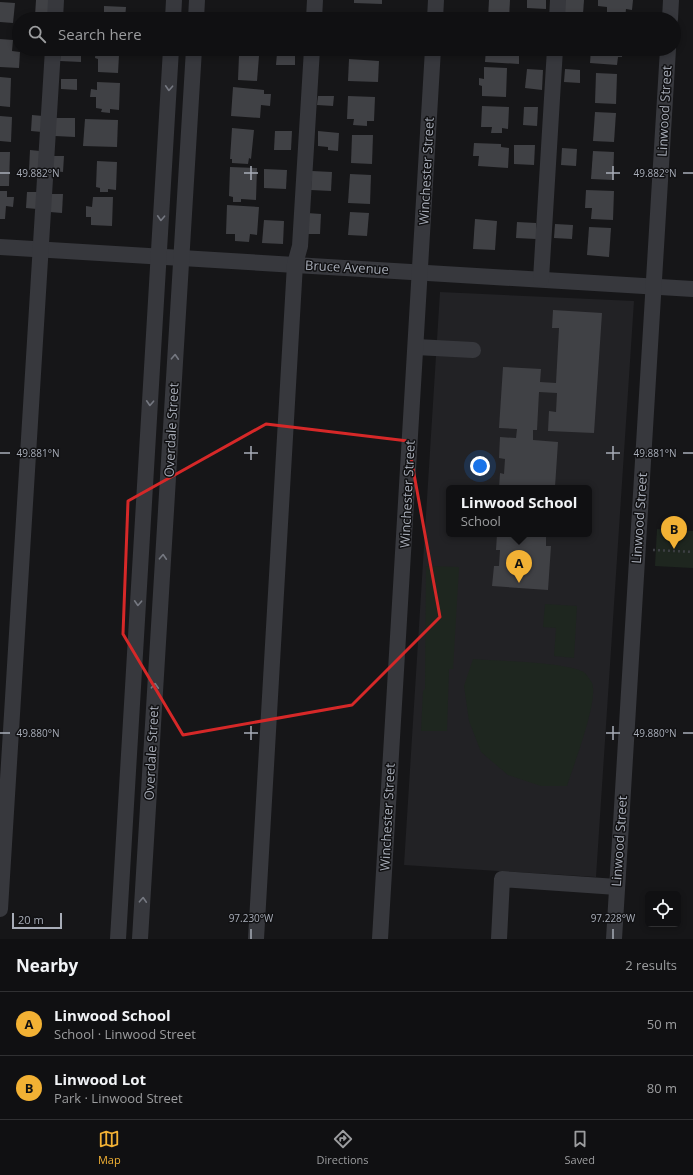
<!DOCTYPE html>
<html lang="en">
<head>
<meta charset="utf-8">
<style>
  :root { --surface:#101012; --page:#1e1e20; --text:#f1f3f6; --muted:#9c9d9f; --line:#303032; --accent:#f2b134 }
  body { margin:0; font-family:"Open Sans",sans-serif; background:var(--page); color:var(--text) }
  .controls { position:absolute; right:12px; bottom:12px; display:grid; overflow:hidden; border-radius:6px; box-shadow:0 2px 6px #0003 }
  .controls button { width:36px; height:36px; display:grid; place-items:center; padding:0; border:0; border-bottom:1px solid var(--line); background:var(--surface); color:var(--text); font:20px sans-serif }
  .scale { position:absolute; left:12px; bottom:10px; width:50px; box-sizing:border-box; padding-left:4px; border:2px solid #a8adb8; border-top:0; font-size:11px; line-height:14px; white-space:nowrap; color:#a8adb8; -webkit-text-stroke:3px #111113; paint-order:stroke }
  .you { position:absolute; left:480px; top:466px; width:14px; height:14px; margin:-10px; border:3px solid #fff; border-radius:50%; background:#1a73e8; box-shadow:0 0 0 6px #1a73e833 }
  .badge { display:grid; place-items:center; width:26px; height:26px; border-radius:50%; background:var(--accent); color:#111; font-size:13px; font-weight:700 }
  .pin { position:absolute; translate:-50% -33px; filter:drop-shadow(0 1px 2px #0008) }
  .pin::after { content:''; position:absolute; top:21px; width:14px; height:12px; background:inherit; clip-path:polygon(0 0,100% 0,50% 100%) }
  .popup { position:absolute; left:446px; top:485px; width:146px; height:52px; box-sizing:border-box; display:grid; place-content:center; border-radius:6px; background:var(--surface); filter:drop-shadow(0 1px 3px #0005); font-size:13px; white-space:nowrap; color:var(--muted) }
  .popup b { font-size:15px; color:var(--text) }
  .popup::after { content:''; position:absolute; left:50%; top:100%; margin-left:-8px; border:8px solid transparent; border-top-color:var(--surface) }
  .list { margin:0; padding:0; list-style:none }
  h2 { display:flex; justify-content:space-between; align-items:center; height:52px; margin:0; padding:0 16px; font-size:17px }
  h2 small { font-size:13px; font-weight:400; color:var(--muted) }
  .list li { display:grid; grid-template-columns:26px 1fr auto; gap:12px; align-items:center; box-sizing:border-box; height:64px; padding:0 16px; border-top:1px solid var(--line) }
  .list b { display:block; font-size:15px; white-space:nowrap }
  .list p { margin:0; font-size:13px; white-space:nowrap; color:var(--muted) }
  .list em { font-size:13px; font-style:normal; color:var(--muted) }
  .icon { flex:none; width:22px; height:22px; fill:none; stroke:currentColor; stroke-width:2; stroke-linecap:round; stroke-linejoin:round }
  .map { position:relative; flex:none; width:693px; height:939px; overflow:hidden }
  .search { position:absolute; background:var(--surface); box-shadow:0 2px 6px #0003; left:12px; right:12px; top:12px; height:44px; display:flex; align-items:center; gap:10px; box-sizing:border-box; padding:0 14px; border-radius:22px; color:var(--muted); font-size:15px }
  .sheet { height:180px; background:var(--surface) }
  nav { display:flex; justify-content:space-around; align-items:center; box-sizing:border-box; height:56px; border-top:1px solid var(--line); background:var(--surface); font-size:11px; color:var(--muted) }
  nav a { display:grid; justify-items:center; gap:2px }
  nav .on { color:var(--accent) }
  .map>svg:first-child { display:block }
  .built { fill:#222225; fill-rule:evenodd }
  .park { fill:#1e261f }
  .building { fill:#404145 }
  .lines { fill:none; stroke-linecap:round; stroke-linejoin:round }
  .path { stroke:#3d3f44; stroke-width:2.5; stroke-dasharray:2 3; stroke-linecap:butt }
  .minor { stroke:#37383d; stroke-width:16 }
  .oneway { stroke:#757881 }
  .marked { fill:none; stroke:#d62828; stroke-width:3; stroke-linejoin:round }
  .ticks { fill:none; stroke:#a8adb8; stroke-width:1.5 }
  .labels { text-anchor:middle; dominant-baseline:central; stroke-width:3; stroke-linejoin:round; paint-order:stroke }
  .street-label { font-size:13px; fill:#a8adb8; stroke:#111113 }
  .ticks-label { font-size:10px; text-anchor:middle; fill:#a8adb8; stroke:#111113; stroke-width:3; stroke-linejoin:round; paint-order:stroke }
</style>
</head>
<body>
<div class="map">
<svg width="693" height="939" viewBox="0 0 693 939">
  <rect width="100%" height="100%" fill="#161618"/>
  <path class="built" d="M440 292 634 301 596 877 404 865ZM449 488H589V534H449Z"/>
  <g class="park">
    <polygon points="657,529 693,531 693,568 655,566"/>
    <polygon points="426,566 459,567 453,669 449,669 447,731 421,731 423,691 425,689"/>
    <polygon points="545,604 577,606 574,658 554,656 556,628 543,627"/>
    <path d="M473 659C494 661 570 662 585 673 587 675 591 681 592 683 599 700 573 767 567 786H541L508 775 481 752 469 721 464 686Z"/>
  </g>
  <g class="building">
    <polygon points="36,0 49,0 48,17 35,16"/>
    <polygon points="354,0 382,0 382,4 354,3"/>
    <polygon points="489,0 510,0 509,19 488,19"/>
    <polygon points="527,0 546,0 546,9 527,8"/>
    <polygon points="564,0 584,0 583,14 564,13"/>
    <polygon points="598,0 633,0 632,10 626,9 625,19 607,18 607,7 598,6"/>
    <polygon points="0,2 15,3 13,23 0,22"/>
    <polygon points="104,6 126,7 125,19 104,19"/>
    <rect x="245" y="16" width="24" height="3"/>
    <polygon points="0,39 13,40 12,51 20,52 19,68 0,67"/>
    <polygon points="61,49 81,49 81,62 60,61"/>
    <polygon points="96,49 122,49 122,56 119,55 118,73 98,72 98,59 95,58"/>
    <polygon points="486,49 519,49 519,64 485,62"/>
    <polygon points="591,49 623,49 622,57 618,57 617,65 590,63"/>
    <polygon points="277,53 295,53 295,65 276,65"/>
    <polygon points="239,55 259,56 257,81 238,80"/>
    <polygon points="349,59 379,61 378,82 348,81"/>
    <polygon points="484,67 507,68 506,97 482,96 482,86 479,85 479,78 484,79"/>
    <polygon points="527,69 543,70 542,90 525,88"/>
    <polygon points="565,69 580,70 580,83 564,82"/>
    <polygon points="596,73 617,74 616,104 595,103"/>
    <polygon points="0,77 11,78 10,107 0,106"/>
    <polygon points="61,79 77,79 77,90 61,89"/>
    <polygon points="97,82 120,83 119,110 110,109 110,113 101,112 102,109 96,108 96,97 90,97 91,89 97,90"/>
    <polygon points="233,87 264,90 264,94 271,94 270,106 261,105 260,118 231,116"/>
    <polygon points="318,96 334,96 333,106 317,105"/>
    <polygon points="348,96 375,97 374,121 367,121 367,126 353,125 354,119 347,119"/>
    <polygon points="482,106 509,107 508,129 502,128 502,133 491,133 492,127 481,127"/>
    <polygon points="524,107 538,107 537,126 523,125"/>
    <polygon points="595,112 616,113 614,142 593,141"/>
    <polygon points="32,115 43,116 42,132 31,131"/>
    <polygon points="0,116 12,117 11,142 0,141"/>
    <polygon points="56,118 75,118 75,137 55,136"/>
    <polygon points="85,119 118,120 117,147 83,146"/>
    <polygon points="232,128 254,130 251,159 249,158 248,164 232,163 232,159 230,159"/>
    <polygon points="275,131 292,131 291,150 274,150"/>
    <polygon points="318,131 339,133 338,151 328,150 328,147 318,146"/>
    <polygon points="352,135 373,135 372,164 351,163"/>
    <polygon points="474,143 501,144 501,147 509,148 508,168 478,166 479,156 473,156"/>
    <polygon points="514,145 535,145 534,165 514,164"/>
    <polygon points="562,148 577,149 576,166 561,165"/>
    <polygon points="30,150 40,151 39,170 29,170"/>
    <polygon points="593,151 614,152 613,180 591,179"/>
    <polygon points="0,152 10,152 9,186 0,186"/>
    <polygon points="53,156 64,156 63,172 53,171"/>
    <polygon points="97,161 117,162 116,190 108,189 108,192 100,192 100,188 96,187"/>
    <polygon points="230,167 257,168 256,200 241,199 241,202 233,202 233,197 229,196"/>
    <polygon points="264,169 287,170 286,189 264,188"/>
    <polygon points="312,171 332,172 331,191 311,190"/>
    <polygon points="350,174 371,175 370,204 348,203"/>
    <polygon points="586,190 614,191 613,220 591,219 592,208 585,208"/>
    <polygon points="0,191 7,191 7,197 14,197 13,207 6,206 5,219 0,219"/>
    <polygon points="27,192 37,192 37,209 26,208"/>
    <polygon points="51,194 63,194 62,213 50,212"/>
    <polygon points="93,197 113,197 112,226 91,225 91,217 86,217 86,206 92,207"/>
    <polygon points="227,205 259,207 257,235 250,234 249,242 235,241 235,234 226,234"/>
    <polygon points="350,212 369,213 367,236 348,235"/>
    <polygon points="307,213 321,214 320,234 306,234"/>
    <polygon points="475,219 497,221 495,250 473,249"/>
    <polygon points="264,220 284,221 283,244 262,243"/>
    <polygon points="517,222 536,223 536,239 516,238"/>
    <polygon points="555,224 573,225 572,239 554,238"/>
    <polygon points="589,227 611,228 609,257 587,255"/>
    <polygon points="553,310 602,313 594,433 548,431 549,411 556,412 557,393 539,392 537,430 533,430 533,440 558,442 555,487 499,488 500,473 504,474 505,459 499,458 500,437 516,438 517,429 499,428 503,367 541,369 540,382 556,383 559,328 552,328"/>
    <polygon points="497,534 546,534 546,546 551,546 548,590 492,586 494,566 499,566 500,550 496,550"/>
  </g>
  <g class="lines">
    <polyline class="path" points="653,550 693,552"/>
    <g class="minor">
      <polyline points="55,19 56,0"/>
      <polyline points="173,19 174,0"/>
      <polyline points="196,19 197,0"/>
      <polyline points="314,19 315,0"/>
      <polyline points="435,19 436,0"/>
      <polyline points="557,19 558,0"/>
      <polyline points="670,19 671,0"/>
      <polyline points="0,247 693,289"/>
      <polyline points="541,279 555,49"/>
      <polyline points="416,347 473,350"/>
      <polyline points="0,909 53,49"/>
      <polyline points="118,939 171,49"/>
      <polyline points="140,939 194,49"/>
      <polyline points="256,939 295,264 300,246 312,49"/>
      <polyline points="380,939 433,49"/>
      <polyline points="499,939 502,879 617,887"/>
      <polyline points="614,939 668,49"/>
    </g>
  </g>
  <defs><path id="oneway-chevron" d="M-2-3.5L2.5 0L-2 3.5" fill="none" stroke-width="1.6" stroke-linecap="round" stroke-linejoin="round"/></defs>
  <g class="oneway">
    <use href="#oneway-chevron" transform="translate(169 88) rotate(93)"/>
    <use href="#oneway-chevron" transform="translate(161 218) rotate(93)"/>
    <use href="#oneway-chevron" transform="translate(175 357) rotate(-87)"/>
    <use href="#oneway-chevron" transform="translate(150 403) rotate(93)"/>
    <use href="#oneway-chevron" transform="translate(163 557) rotate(-87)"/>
    <use href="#oneway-chevron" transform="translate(138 603) rotate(93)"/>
    <use href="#oneway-chevron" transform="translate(155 686) rotate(-87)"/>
    <use href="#oneway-chevron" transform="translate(143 900) rotate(-87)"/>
  </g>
  <path class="marked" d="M266 424 408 441 440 617 352 705 183 735 123 634 128 501Z"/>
  <path class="ticks" d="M251 166V180M613 166V180M0 173H10M244 173H258M606 173H620M683 173H693M251 446V460M613 446V460M0 453H10M244 453H258M606 453H620M683 453H693M251 726V740M613 726V740M0 733H10M244 733H258M606 733H620M683 733H693M251 929V939M613 929V939"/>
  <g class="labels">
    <g class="street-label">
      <text transform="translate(664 111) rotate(-87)">Linwood Street</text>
      <text transform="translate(426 171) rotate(-87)">Winchester Street</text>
      <text transform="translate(347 267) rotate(3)">Bruce Avenue</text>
      <text transform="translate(171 430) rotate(-87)">Overdale Street</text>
      <text transform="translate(407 494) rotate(-87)">Winchester Street</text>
      <text transform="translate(639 518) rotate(-86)">Linwood Street</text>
      <text transform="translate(151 753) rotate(-87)">Overdale Street</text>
      <text transform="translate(387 817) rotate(-87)">Winchester Street</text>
      <text transform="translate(619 841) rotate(-86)">Linwood Street</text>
    </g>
  </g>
  <g class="ticks-label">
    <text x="38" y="177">49.882°N</text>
    <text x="655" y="177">49.882°N</text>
    <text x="38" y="457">49.881°N</text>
    <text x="655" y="457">49.881°N</text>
    <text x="38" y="737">49.880°N</text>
    <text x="655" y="737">49.880°N</text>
    <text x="251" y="922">97.230°W</text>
    <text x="613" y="922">97.228°W</text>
  </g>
</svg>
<div class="controls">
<button><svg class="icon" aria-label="locate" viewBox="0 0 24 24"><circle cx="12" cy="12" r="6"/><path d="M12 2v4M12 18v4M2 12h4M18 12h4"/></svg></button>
</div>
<div class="scale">20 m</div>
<div class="you"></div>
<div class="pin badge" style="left:519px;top:583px">A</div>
<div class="popup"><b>Linwood School</b>School</div>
<div class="pin badge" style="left:674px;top:549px">B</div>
<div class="search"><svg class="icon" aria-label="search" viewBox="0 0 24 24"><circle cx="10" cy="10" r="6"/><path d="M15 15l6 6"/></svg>Search here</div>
</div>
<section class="sheet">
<h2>Nearby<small>2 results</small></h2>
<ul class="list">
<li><span class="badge">A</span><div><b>Linwood School</b><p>School · Linwood Street</p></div><em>50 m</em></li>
<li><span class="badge">B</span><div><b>Linwood Lot</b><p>Park · Linwood Street</p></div><em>80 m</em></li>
</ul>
</section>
<nav>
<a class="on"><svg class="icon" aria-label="map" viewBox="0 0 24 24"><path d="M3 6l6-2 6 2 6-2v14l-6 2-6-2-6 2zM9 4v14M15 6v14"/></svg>Map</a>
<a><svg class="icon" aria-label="directions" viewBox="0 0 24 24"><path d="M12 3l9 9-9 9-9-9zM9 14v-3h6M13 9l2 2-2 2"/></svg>Directions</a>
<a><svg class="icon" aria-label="saved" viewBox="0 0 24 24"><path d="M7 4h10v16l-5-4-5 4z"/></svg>Saved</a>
</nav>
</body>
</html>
